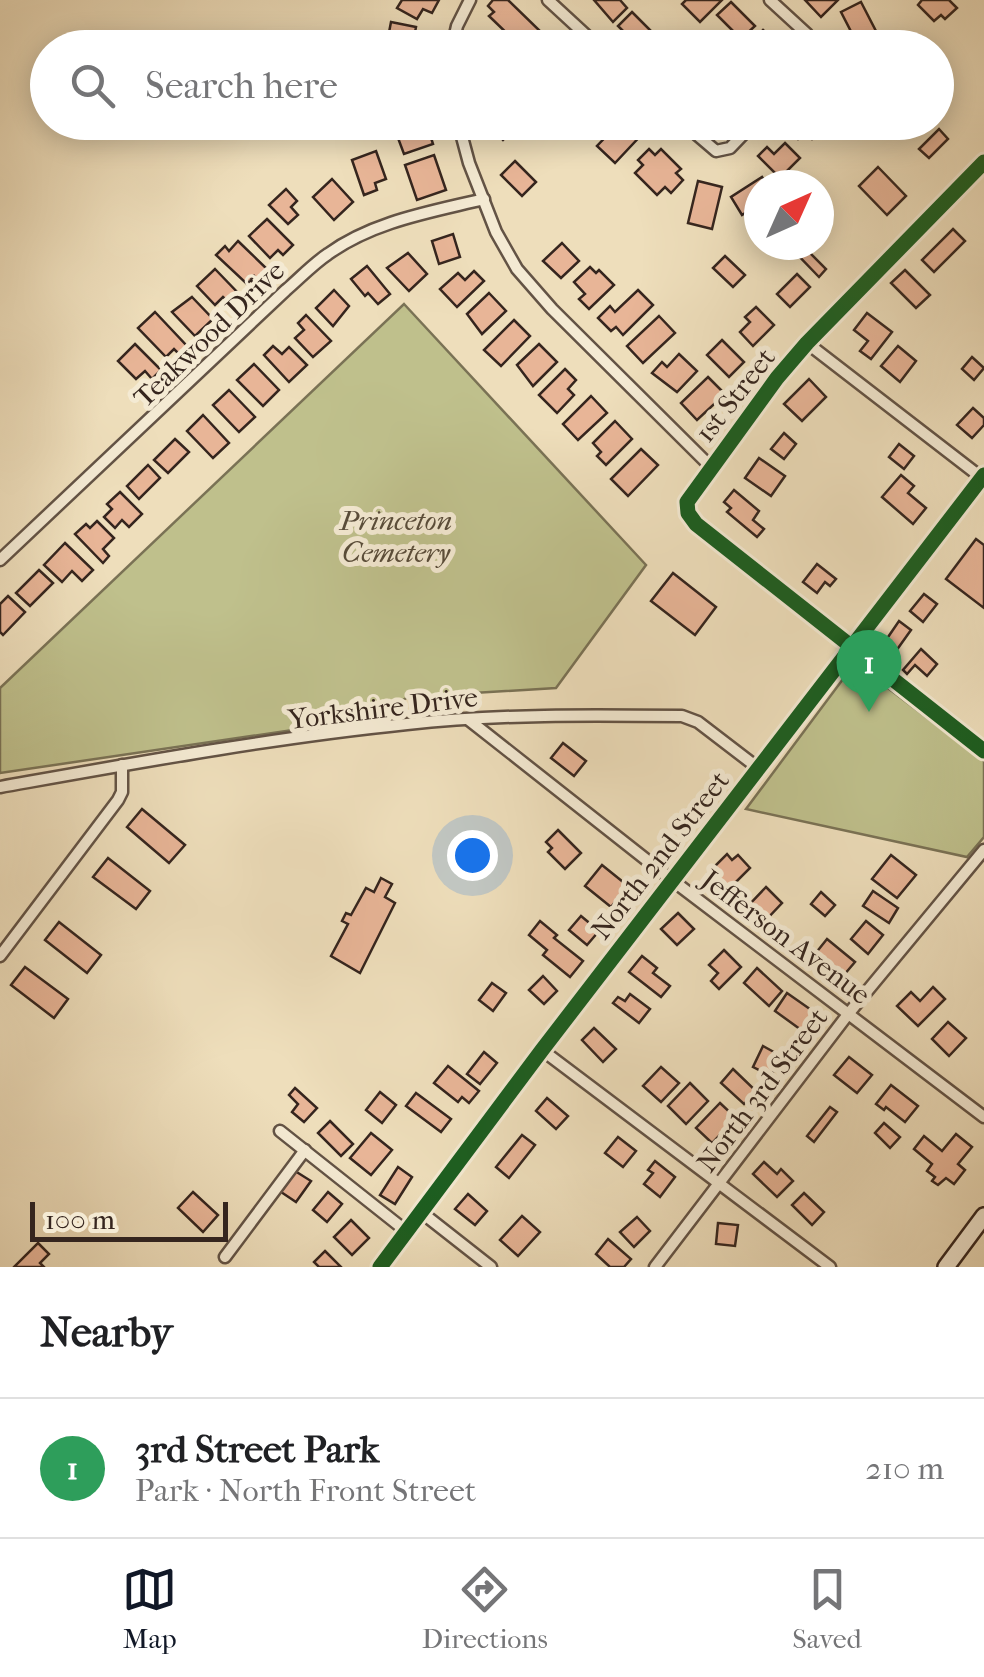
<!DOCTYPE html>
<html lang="en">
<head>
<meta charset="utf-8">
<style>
  :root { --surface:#fff; --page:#f2f2f2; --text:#202124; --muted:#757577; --line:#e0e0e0; --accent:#111827 }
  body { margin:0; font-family:"IM FELL French Canon",serif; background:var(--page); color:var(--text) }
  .compass { position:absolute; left:744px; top:170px; width:90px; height:90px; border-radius:50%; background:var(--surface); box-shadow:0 5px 25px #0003; rotate:45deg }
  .scale { position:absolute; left:30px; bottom:25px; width:198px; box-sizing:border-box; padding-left:10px; border:5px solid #35251e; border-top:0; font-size:28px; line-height:35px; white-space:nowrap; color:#35251e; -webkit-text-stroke:8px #f4ead3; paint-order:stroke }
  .you { position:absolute; left:472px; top:855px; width:35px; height:35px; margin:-25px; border:8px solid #fff; border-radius:50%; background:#1a73e8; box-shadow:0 0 0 15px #1a73e833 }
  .badge { display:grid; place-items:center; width:65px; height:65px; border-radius:50%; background:var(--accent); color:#fff; font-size:32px; font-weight:700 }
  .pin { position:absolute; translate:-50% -82px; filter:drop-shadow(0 2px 5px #0008) }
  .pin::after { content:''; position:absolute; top:52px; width:35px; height:30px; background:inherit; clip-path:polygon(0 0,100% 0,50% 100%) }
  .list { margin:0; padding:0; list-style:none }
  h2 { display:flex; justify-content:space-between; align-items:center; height:130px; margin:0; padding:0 40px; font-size:42px }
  h2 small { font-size:32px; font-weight:400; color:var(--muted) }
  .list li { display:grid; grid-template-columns:65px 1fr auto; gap:30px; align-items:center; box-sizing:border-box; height:140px; padding:0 40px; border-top:2px solid var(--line) }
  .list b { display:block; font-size:38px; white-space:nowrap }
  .list p { margin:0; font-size:32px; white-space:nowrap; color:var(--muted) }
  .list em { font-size:32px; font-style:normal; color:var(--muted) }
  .icon { flex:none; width:55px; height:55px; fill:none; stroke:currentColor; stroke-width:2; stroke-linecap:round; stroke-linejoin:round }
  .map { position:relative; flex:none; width:984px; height:1267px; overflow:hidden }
  .search { position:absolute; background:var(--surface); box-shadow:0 5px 25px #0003; left:30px; right:30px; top:30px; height:110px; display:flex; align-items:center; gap:25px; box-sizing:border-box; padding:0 35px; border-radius:55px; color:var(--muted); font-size:38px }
  .sheet { height:270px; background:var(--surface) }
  nav { display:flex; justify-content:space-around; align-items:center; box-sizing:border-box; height:140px; border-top:2px solid var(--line); background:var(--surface); font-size:28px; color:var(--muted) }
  nav a { display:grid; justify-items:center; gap:5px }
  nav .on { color:var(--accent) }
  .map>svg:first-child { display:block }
  .green { fill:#bfc08c; stroke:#7a7255; stroke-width:2.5 }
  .building { fill:#e8b597; stroke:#35251e; stroke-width:2.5 }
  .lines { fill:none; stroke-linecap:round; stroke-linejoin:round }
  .minor-casing { stroke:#635345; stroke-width:15 }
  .tertiary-casing { stroke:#635345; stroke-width:18 }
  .secondary-casing { stroke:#35251e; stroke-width:20 }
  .minor { stroke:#f4ead3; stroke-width:10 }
  .tertiary { stroke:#f4ead3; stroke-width:12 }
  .secondary { stroke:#f4ead3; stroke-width:15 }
  .cycleway-casing { stroke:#f4ead3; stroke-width:21 }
  .cycleway { stroke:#1b5e20; stroke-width:15 }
  .labels { text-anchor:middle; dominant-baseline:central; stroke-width:10; stroke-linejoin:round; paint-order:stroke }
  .street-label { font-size:28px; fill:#35251e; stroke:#f4ead3 }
  .park-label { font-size:28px; font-style:italic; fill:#584c3a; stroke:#f4ead3 }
</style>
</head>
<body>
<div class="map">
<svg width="984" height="1267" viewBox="0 0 984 1267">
  <rect width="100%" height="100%" fill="#eedebb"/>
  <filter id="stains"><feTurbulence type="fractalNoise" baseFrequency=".002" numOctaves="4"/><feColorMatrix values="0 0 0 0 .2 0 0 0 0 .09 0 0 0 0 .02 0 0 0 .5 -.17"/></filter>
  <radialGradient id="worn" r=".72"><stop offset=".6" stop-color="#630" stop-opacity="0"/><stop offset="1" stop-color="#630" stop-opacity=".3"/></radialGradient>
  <g class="green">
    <polygon points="404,304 646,565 556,688 408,697 374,718 0,773 0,688"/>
    <polygon points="855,663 984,761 984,837 967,857 746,809"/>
  </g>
  <g class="building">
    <polygon points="402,0 439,0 432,13 423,9 417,19 397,8"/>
    <polygon points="493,0 508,0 541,32 529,44 523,38 518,44 489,16 494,12 488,6"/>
    <polygon points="594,0 620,0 627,8 613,22"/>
    <polygon points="686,0 722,0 700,22 682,4"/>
    <polygon points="805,0 838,0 821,17"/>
    <polygon points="922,0 949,0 957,8 945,19 941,15 934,21 918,5"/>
    <polygon points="731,2 755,26 741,39 717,15"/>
    <polygon points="861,2 878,35 858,45 841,12"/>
    <polygon points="632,12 653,33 639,47 618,26"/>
    <polygon points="391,22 416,27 412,48 386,48"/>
    <polygon points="763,30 781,48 752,48 749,45"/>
    <polygon points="331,122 361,122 335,134"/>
    <polygon points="392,122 426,122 433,144 404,154"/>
    <polygon points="487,122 521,122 503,140"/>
    <polygon points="620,122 636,122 645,131 615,163 597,146"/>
    <polygon points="786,122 820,122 824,127 812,139 805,132 798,139 784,124"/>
    <polygon points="939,129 948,139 929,158 919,149"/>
    <polygon points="785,143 800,158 780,178 758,156 767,147 774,154"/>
    <polygon points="649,149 655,155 661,149 681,169 676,173 683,180 671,193 665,187 657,195 635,173 643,165 638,160"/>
    <polygon points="376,151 386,179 375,183 377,190 364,195 352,160"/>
    <polygon points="434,155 446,190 417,200 405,165"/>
    <polygon points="515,161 536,182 522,196 501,175"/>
    <polygon points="878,167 906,196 887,215 859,186"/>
    <polygon points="762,177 767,185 759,185 759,204 742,215 731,197"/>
    <polygon points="332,179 353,202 334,220 313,197"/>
    <polygon points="698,181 722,187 712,229 688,223"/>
    <polygon points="286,189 297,201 291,207 298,215 288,224 269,205"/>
    <polygon points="267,219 293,245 283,255 278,250 270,258 249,236"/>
    <polygon points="953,229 965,241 934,272 922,260"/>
    <polygon points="453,234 460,257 439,264 432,241"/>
    <polygon points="238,241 267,269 257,280 254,276 247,284 216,255 225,246 229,251"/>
    <polygon points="562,243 579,261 561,278 543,261"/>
    <polygon points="796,245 802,245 826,269 819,277 792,249"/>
    <polygon points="408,253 427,274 409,291 387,268"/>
    <polygon points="725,256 745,275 733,287 713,268"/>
    <polygon points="367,266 390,294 378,304 368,293 365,296 351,279"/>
    <polygon points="590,267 596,273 599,270 614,285 589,309 579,299 585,294 574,282"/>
    <polygon points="215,269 240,295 231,304 223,297 215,305 197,286"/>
    <polygon points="905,270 930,295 916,308 891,283"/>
    <polygon points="474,271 484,281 457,307 440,289 458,273 465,280"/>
    <polygon points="797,274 810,287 790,307 777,294"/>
    <polygon points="334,290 349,306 333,326 316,308"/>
    <polygon points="638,290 653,305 623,335 616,327 611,331 598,318 610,306 615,312"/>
    <polygon points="489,293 506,311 482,334 467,314"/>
    <polygon points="192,297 213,319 195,336 172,312"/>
    <polygon points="756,307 774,325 753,346 740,332 750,322 745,317"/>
    <polygon points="155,312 187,346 179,354 174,349 166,357 138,328"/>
    <polygon points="867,313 892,332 871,359 860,351 868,341 854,330"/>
    <polygon points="306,315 331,341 313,357 295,338 304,330 298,323"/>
    <polygon points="659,316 675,333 643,363 627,346"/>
    <polygon points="514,320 530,336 501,366 484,350"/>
    <polygon points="722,340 744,362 729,377 707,355"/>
    <polygon points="135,344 161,370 152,379 145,371 136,379 118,361"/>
    <polygon points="539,344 557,362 533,386 517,365"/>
    <polygon points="273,346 282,354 289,347 307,365 289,382 264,355"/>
    <polygon points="898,346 916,361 900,382 881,366"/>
    <polygon points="679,354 697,371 677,392 652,373 662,362 667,367"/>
    <polygon points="972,357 984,368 974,380 962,369"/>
    <polygon points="254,364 279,390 263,406 237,380"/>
    <polygon points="565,369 576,380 568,389 574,395 557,413 539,395"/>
    <polygon points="708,377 725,394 697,420 681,403"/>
    <polygon points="809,379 826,397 802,421 784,404"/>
    <polygon points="229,390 255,417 239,432 213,405"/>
    <polygon points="591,396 607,413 578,440 563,424"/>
    <polygon points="973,408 984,418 984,425 972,438 957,425"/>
    <polygon points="203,415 229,443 213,458 187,431"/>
    <polygon points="615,421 632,439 606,465 597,456 601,452 593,443"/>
    <polygon points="784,433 796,444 784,459 771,449"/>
    <polygon points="175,439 189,452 168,473 154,460"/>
    <polygon points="899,444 914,456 904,469 889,457"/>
    <polygon points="641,449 658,465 628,496 611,479"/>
    <polygon points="759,458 785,476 771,496 745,478"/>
    <polygon points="148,465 160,478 139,499 127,486"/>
    <polygon points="901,475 914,486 908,493 926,508 913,524 882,497"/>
    <polygon points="734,490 759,511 753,520 764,529 757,537 727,512 731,508 724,502"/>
    <polygon points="120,492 142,514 129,527 122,520 115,528 104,517 112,509 107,504"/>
    <polygon points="97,521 114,538 103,549 109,556 103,563 75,534 86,524 90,528"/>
    <polygon points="976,539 984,545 984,608 946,579"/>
    <polygon points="65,543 93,570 82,581 72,571 62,582 44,565"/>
    <polygon points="817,564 836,579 830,586 825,582 817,593 803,582"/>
    <polygon points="39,570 53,583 30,606 16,593"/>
    <polygon points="673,573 716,607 695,635 651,601"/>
    <polygon points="924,594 937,604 923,622 910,611"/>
    <polygon points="8,596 25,612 3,635 0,632 0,604"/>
    <polygon points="899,621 911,630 896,651 884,643"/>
    <polygon points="921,649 937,664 927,676 915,665 907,674 903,670"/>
    <polygon points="563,743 586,761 574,776 551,758"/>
    <polygon points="142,809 185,845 169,863 127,827"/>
    <polygon points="558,830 581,853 565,869 548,852 552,848 546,842"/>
    <polygon points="727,854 732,860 738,855 750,868 727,891 708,873"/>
    <polygon points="891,855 916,875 897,898 872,879"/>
    <polygon points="108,858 150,891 136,909 93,877"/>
    <polygon points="602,865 628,886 611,907 585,886"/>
    <polygon points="381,878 392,884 385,897 395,903 360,973 331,956 348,924 342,921 346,913 351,915 366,888 374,892"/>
    <polygon points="766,887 782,903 765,921 749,905"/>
    <polygon points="873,891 898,908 889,923 863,906"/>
    <polygon points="821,892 835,905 825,916 811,904"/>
    <polygon points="678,913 694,929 677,945 661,929"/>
    <polygon points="581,916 599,931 587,945 569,930"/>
    <polygon points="540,921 557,935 554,938 583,961 570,977 543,955 547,950 529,935"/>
    <polygon points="866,921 883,935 868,954 851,939"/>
    <polygon points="59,922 101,955 87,973 45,940"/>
    <polygon points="827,939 855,962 843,976 815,954"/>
    <polygon points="724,950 741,967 719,989 711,981 718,973 709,965"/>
    <polygon points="642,956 657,968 653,973 670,986 661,997 629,972"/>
    <polygon points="25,967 68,999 54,1018 11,985"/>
    <polygon points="757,968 782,991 769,1006 744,983"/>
    <polygon points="543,976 557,991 544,1004 529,990"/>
    <polygon points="492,983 506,993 493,1011 479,1000"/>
    <polygon points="933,987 945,999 918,1026 897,1006 911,992 920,1001"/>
    <polygon points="787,993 817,1014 804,1032 775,1011"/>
    <polygon points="630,994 650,1009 639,1023 613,1003 618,997 625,1001"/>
    <polygon points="948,1022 966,1038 949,1056 932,1039"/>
    <polygon points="594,1028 616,1049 603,1062 582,1040"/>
    <polygon points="763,1046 781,1056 771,1076 753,1067"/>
    <polygon points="484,1052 497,1063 480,1084 467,1074"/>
    <polygon points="849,1057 872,1075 857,1093 834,1075"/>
    <polygon points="448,1066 479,1091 469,1103 462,1097 458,1102 434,1083"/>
    <polygon points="661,1067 679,1083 661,1102 643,1086"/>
    <polygon points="733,1069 756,1091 744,1104 721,1083"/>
    <polygon points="690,1083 708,1101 686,1124 668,1106"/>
    <polygon points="891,1085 918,1106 905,1122 886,1107 884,1110 876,1104"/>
    <polygon points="295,1088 317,1108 304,1122 292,1112 298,1104 289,1095"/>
    <polygon points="380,1092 396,1105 382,1123 366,1110"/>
    <polygon points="416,1093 451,1119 441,1132 406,1106"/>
    <polygon points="547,1098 568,1116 556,1129 536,1111"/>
    <polygon points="720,1103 736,1118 712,1143 696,1128"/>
    <polygon points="830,1107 837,1112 814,1142 807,1136"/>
    <polygon points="330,1121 353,1144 341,1156 318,1133"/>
    <polygon points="884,1123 900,1137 890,1148 875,1133"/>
    <polygon points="371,1133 392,1150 371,1175 350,1158"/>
    <polygon points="956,1134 972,1147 958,1164 965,1170 954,1184 946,1178 938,1185 932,1181 935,1177 927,1171 932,1164 914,1149 924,1136 942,1151"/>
    <polygon points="522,1135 535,1145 509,1178 496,1167"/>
    <polygon points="618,1137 636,1151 623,1167 605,1153"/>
    <polygon points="655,1161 675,1177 660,1197 644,1184 653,1173 648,1170"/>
    <polygon points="764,1162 777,1174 781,1169 793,1181 777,1197 753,1174"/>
    <polygon points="398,1167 412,1177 395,1204 380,1195"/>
    <polygon points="295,1171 311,1181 296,1202 281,1192"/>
    <polygon points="193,1192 218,1215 203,1232 178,1208"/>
    <polygon points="328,1192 342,1204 327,1222 313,1210"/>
    <polygon points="804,1193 824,1212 812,1225 792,1205"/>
    <polygon points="468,1194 487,1211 475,1225 455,1209"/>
    <polygon points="522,1216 540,1232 518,1256 500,1240"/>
    <polygon points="637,1217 650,1231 634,1247 620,1232"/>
    <polygon points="351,1220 369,1238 352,1255 334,1237"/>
    <polygon points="718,1223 738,1225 735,1246 716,1244"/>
    <polygon points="608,1239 631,1259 624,1267 610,1267 596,1254"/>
    <polygon points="38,1243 49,1254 40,1263 44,1267 14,1267"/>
    <polygon points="325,1251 341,1267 319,1267 314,1262"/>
  </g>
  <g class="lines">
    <defs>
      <g id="minor">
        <polyline points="548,0 600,48"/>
        <polyline points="770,0 807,34 816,48"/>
        <polyline points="452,48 457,26 470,0"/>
        <polyline points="458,122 469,163 496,232 517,269 552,309 711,467"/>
        <polyline points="682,122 716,151 730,148 755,122"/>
        <polyline points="984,162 807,343 777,378 687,502 688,513 696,524 984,751"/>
        <polyline points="807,343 982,478"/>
        <path d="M0 560 286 290C300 278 313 264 328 254 374 221 431 212 484 199"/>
        <polyline points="469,720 672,880 984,1117"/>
        <path d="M0 787C135 763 271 738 407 724 499 714 590 715 682 716L698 722 758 768"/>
        <polyline points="0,956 118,800 122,792 122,765"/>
        <polyline points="542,1050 830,1267"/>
        <polyline points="280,1131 406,1231"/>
        <polyline points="421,1212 491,1267"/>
        <polyline points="225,1257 305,1150"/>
        <polyline points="655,1267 849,1013 984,850"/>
      </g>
      <polyline id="tertiary" points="380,1267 542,1050 984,475"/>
      <polyline id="secondary" points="946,1267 984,1216"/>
    </defs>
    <use href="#minor" class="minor-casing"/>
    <use href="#tertiary" class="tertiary-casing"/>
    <use href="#secondary" class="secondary-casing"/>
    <use href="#minor" class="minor"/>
    <use href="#tertiary" class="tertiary"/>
    <use href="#secondary" class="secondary"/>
    <defs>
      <g id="cycleway">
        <polyline points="984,162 807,343 777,378 687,502 688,513 696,524 984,751"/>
        <polyline points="380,1267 542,1050 984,475"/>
      </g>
    </defs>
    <use href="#cycleway" class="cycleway-casing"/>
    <use href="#cycleway" class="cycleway"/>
  </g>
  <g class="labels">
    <g class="street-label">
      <text transform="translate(209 334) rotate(-44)">Teakwood Drive</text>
      <text transform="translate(735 395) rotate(-52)">1st Street</text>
      <text transform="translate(383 708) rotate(-7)">Yorkshire Drive</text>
      <text transform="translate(660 855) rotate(-52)">North 2nd Street</text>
      <text transform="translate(786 937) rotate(37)">Jefferson Avenue</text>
      <text transform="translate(762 1090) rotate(-53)">North 3rd Street</text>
    </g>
    <g class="park-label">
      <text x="396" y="520">Princeton<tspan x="396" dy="32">Cemetery</tspan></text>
    </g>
  </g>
  <rect width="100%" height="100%" filter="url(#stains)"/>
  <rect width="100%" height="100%" fill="url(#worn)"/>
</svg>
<svg class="compass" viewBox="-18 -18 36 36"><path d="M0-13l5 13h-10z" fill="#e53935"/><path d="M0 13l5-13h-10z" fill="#757577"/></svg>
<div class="scale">100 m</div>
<div class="you"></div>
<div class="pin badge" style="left:869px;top:712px;background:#2e9e5b">1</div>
<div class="search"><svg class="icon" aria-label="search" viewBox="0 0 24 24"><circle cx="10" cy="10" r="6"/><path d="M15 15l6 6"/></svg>Search here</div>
</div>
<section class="sheet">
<h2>Nearby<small></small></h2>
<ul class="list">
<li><span class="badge" style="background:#2e9e5b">1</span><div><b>3rd Street Park</b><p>Park · North Front Street</p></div><em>210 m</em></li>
</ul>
</section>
<nav>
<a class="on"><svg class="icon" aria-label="map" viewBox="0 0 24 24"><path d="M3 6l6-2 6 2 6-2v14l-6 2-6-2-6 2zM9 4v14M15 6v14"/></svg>Map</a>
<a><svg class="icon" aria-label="directions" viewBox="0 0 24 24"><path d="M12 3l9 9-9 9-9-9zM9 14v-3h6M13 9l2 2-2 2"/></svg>Directions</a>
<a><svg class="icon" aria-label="saved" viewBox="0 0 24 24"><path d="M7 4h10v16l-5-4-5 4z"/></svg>Saved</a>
</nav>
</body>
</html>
